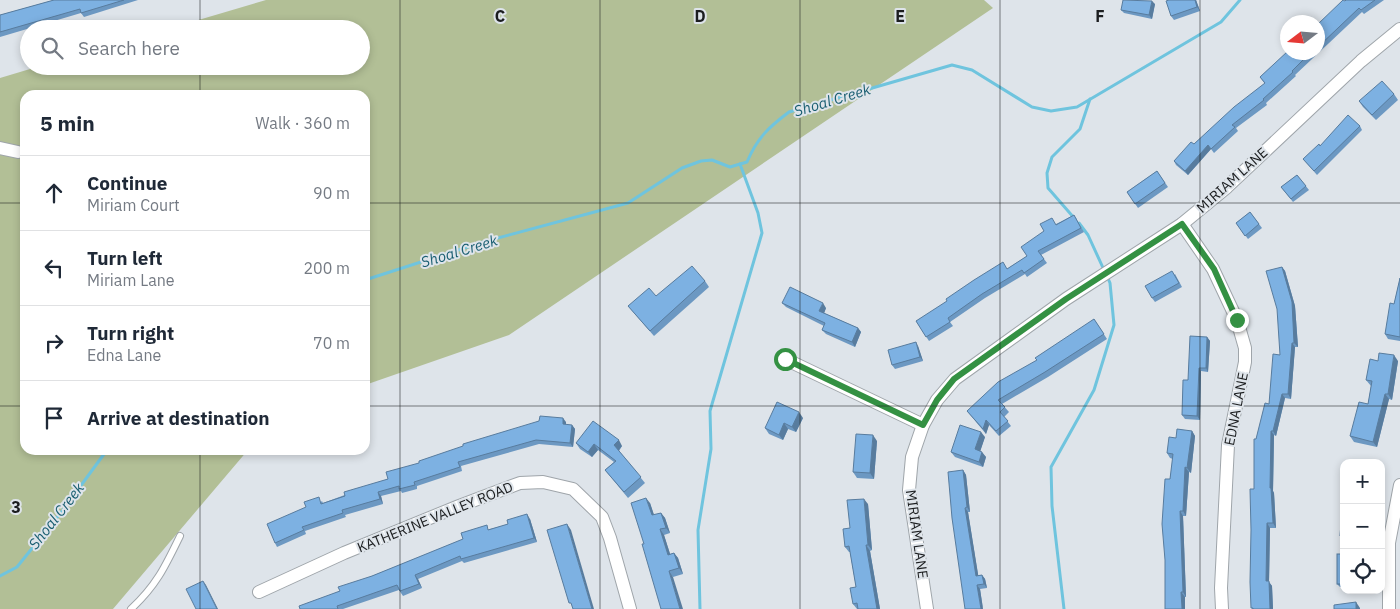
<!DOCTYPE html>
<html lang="en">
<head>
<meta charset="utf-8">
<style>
  :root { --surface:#fff; --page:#f2f2f3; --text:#1f2937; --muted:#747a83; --line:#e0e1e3 }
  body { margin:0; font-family:"IBM Plex Sans",sans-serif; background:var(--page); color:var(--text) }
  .controls { position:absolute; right:15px; bottom:15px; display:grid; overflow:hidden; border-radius:10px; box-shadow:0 2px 8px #0003 }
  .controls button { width:45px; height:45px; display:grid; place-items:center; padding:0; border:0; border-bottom:1px solid var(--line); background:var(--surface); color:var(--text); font:25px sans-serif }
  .compass { position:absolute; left:1280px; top:15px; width:45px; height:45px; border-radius:50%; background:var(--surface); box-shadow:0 2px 8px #0003; rotate:254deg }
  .stop { position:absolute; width:15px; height:15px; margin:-11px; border:4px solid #349143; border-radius:50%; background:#fff }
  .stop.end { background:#349143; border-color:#fff; box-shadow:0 1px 5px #0008 }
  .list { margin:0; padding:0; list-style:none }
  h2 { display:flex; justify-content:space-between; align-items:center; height:65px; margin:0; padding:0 20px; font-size:21px }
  h2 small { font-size:16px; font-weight:400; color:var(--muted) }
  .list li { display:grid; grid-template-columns:32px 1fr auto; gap:15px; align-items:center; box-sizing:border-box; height:75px; padding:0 20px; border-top:1px solid var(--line) }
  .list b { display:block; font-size:19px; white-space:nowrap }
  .list p { margin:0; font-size:16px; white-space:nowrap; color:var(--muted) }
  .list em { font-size:16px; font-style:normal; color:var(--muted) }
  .icon { flex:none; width:28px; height:28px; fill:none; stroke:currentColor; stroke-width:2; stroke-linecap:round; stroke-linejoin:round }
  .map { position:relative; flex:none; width:1400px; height:609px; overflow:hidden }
  .search { position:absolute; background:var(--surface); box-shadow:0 2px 8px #0003; left:20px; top:20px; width:350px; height:55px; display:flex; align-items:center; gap:12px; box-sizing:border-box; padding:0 18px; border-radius:28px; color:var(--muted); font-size:19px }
  .panel { position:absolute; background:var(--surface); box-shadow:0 2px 8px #0003; left:20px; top:90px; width:350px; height:365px; border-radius:15px }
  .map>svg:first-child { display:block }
  .green { fill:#b2bf96 }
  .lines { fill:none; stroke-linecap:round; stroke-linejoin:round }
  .stream { stroke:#6fc4de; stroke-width:3 }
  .lane-casing { stroke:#9fa5aa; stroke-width:8 }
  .street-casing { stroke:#9fa5aa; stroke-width:14 }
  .lane { stroke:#fff; stroke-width:6 }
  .street { stroke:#fff; stroke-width:12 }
  .wall { fill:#6c98c2 }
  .shaded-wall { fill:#587c9e }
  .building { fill:#7db1e2; stroke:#587c9e }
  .route { stroke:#349143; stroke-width:6 }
  .grid { fill:none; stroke:#1b1d1f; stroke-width:1; stroke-opacity:0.55 }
  .labels { text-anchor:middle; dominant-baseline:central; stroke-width:4; stroke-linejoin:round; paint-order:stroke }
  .street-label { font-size:14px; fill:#1b1d1f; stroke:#dee4ea }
  .water-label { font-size:15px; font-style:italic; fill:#195e71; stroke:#dee4ea }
  .grid-label { font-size:16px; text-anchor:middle; font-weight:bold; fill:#1b1d1f; stroke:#dee4ea; stroke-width:4; stroke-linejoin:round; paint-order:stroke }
</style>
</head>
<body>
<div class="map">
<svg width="1400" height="609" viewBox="0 0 1400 609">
  <rect width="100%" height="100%" fill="#dee4ea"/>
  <polygon class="green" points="266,0 984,0 993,8 509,335 365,385 365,95 25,95 25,450 248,450 113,609 0,609 0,78 40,66 361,66 361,29 168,29"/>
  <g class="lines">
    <g class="stream">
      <polyline points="1075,219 1048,188 1047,173 1052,157 1080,129 1090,99"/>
      <polyline points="1079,223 1088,235 1104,270"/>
      <path d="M365 280 483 242 628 203 682 168 701 161 712 160 730 167 747 162C757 138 769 127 789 112L952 65 972 70 1032 107 1051 111 1077 107 1221 22 1240 0"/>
      <polyline points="0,576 17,567 63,510 107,450"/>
      <polyline points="700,609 698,530 711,449 710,411 762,233 758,213 740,164"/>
      <polyline points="1064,609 1052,506 1051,467 1094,390 1114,325 1110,283 1107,276"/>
    </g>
    <defs>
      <path id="lane" d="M131 609C156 586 165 567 180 536"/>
      <g id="street">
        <polyline points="0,148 18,152"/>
        <polyline points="1182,224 1213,269 1237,320 1245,348 1245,362 1228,445 1221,588 1222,609"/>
        <polyline points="785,359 923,425"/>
        <polyline points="259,592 344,553 459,506 520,483 543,482 573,489 602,517 610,538 630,609"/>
        <polyline points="927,609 909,490 912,457 923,425 937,400 955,379 1066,299 1182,224 1227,187 1361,61 1400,29"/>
        <polyline points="1389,609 1389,543 1400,485"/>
      </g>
    </defs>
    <use href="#lane" class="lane-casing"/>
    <use href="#street" class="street-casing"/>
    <use href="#lane" class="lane"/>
    <use href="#street" class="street"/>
  </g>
  <g class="wall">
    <polygon points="54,0 138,0 84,17 81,13 0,37 0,15"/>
    <polygon points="1169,0 1196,0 1200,11 1174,20 1171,16"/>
    <polygon points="1346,0 1384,0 1364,14 1362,12 1295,75 1296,76 1266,103 1267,105 1236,128 1238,131 1214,153 1211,149 1188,175 1176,165 1174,161 1265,84 1260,77 1288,52 1318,52 1318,24"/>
    <polygon points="1155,4 1152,19 1124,13 1121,10"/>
    <polygon points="1394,94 1398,100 1376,120 1363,107 1359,101"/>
    <polygon points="1360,126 1362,130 1317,175 1303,159 1320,146"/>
    <polygon points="1157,171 1168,187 1138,208 1127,192"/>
    <polygon points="1297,175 1309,190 1293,202 1281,187"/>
    <polygon points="1250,212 1262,228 1248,239 1236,223"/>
    <polygon points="1074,215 1084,232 1041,255 1047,263 1027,277 1025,274 985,298 950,322 953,326 929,341 916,321 1007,269 1027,256 1056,224"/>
    <polygon points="1282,267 1285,271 1295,306 1298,347 1295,347 1291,399 1285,398 1276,436 1274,435 1273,491 1274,493 1276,528 1270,528 1269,582 1272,586 1273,609 1252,609 1254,489 1256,439 1269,404 1280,355"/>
    <polygon points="1175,274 1182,287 1155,302 1152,298"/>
    <polygon points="1400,278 1400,341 1388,339 1385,334 1394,304"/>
    <polygon points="705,281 709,287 654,336 628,306 656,296"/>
    <polygon points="782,303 826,308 824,313 858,328 861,332 855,347 826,334 822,330 824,326 786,307"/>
    <polygon points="1094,319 1107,339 1048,377 1002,404 1009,412 1004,417 1011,426 999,436 989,425 986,434 967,411"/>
    <polygon points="1207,337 1210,341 1208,372 1201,371 1200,420 1185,419 1182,415 1188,380"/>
    <polygon points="918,346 923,361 895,369 892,365"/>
    <polygon points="1378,361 1398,361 1392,400 1389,399 1377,447 1354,442 1350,436 1368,404 1371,386 1366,380"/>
    <polygon points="803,418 796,432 788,429 783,440 769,434 765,428"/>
    <polygon points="566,422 566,425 572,425 575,429 573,447 539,444 461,466 462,471 417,486 417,489 402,493 401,491 381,496 383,504 345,515 346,517 305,531 306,534 277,547 275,543 322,501 323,503 388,479"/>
    <polygon points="1192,431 1195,436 1191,473 1189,472 1186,516 1183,516 1186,597 1185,597 1165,609 1170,479 1173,459 1170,458 1167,453 1176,438"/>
    <polygon points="985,437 980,451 986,457 983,467 955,457 951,452"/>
    <polygon points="877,441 874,479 857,478 853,472"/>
    <polygon points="576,443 622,446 619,451 645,483 628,498 605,470 614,462 598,450 592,457 580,449"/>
    <polygon points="963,470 966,475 970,512 968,512 978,575 982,575 985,579 987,588 980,589 983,609 952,518"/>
    <polygon points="650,503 654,515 661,513 665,518 670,533 664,535 670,554 674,553 678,558 683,574 673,577 644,544"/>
    <polygon points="868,504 872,550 870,551 880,609 857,609 853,604 856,587 850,552 849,552 845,547 850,528"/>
    <polygon points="530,519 537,542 464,563 462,561 418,579 422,588 403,596 399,590 343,609 300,609 340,591 372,576 490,529"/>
    <polygon points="1344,554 1344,587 1340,587 1337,584"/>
  </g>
  <g class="shaded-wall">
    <polygon points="1195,0 1196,0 1200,11 1197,7"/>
    <polygon points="1152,1 1155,4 1152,19 1149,15"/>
    <polygon points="1208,145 1211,149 1188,175 1185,171"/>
    <polygon points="1282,267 1285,271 1295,306 1298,347 1294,343"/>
    <polygon points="823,303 826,308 823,316 819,311"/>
    <polygon points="858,328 861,332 855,347 852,342"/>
    <polygon points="1207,337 1210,341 1208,372 1206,368"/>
    <polygon points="916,342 918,346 923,361 920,357"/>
    <polygon points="1292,343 1295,347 1291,399 1288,394"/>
    <polygon points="1394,355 1398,361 1392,400 1388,394"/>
    <polygon points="1199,368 1201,371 1200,420 1197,416"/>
    <polygon points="1282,394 1285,398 1276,436 1273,431"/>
    <polygon points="1385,394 1389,399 1377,447 1373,442"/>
    <polygon points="799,412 803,418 796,432 792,427"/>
    <polygon points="563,418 566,422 566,428 563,424"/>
    <polygon points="986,420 989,425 986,434 983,429"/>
    <polygon points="784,423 788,429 783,440 779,435"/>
    <polygon points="572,425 575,429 573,447 570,443"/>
    <polygon points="1192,431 1195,436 1191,473 1187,468"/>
    <polygon points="1271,431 1274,435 1273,491 1274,493 1276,528 1273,523 1270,488"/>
    <polygon points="981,432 985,437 979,455 975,449"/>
    <polygon points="873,435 877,441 874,479 870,473"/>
    <polygon points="619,440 622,446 618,451 614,445"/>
    <polygon points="594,444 598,450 592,457 588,452"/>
    <polygon points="982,452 986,457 983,467 979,462"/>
    <polygon points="1185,467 1189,472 1186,516 1183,511"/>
    <polygon points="963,470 966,475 970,512 967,507"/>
    <polygon points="378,492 381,496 383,504 380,499"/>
    <polygon points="646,498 650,503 656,521 652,515"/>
    <polygon points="864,499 868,504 872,550 868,545"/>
    <polygon points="965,508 968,512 979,580 976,576"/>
    <polygon points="1180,511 1183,516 1186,597 1183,592"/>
    <polygon points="661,513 665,518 670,533 666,528"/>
    <polygon points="527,514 530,519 537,542 534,538"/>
    <polygon points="1267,523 1270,528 1269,582 1272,586 1273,609 1270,609 1266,581"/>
    <polygon points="567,524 571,530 594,609 592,609"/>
    <polygon points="660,529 664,535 672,560 668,555"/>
    <polygon points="866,545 870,551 880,609 877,609"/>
    <polygon points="674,553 678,558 683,574 679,568"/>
    <polygon points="669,571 673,577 683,609 680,609"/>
    <polygon points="415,575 418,579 422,588 419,584"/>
    <polygon points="982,575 985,579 987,588 984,584"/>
    <polygon points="203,581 206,585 218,609 217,609"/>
    <polygon points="977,585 980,589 983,609 981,609"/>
    <polygon points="1181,592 1185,597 1185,609 1182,609"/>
    <polygon points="1356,602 1360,608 1360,609 1356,609"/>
  </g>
  <g class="building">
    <polygon points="54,0 124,0 81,13 80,9 0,32 0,15"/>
    <polygon points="1123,0 1152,1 1149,15 1121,10"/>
    <polygon points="1169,0 1195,0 1197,7 1171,16 1166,1"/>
    <polygon points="1343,0 1345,1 1346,0 1375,0 1361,10 1359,8 1318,47 1318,24"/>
    <polygon points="1288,51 1288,52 1311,52 1292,71 1293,72 1263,99 1264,100 1232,125 1235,127 1211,149 1208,145 1185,171 1174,161 1191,142 1194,144 1234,107 1265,83 1260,77"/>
    <polygon points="1382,81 1394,94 1372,115 1359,101"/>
    <polygon points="1348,115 1360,126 1314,171 1303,159 1319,144 1320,146"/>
    <polygon points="1157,171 1165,183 1135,204 1127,192"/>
    <polygon points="1297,175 1306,186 1291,199 1281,187"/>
    <polygon points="1250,212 1259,224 1245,236 1236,223"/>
    <polygon points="1074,215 1081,228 1038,251 1044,259 1024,273 1022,270 982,294 948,318 950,322 926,337 916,321 947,301 946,299 974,280 1003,262 1007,269 1027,256 1021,247 1044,231 1040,224 1052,218 1056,225"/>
    <polygon points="692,266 705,281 650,331 628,306 649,288 656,296"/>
    <polygon points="1282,267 1292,302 1294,343 1292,343 1288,394 1282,394 1273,431 1271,431 1270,488 1271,488 1273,523 1267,523 1266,581 1269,581 1270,609 1253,609 1253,608 1251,608 1250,582 1251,530 1250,489 1254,489 1254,439 1256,439 1265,403 1269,404 1273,354 1280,355 1277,309 1266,271"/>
    <polygon points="1172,271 1179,283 1152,298 1145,286"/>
    <polygon points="1400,278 1400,337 1385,334 1390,303 1394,304"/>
    <polygon points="790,287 823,303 819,311 858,328 852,342 822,330 825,323 782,303"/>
    <polygon points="1094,319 1104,334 1045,372 998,400 1005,407 1000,412 1008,421 996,431 986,420 983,429 967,411 998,382 1037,360 1035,358"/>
    <polygon points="1190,336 1207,337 1206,368 1199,368 1197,416 1182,415 1183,380 1188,380"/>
    <polygon points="916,342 920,357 892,365 888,350"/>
    <polygon points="1379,353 1394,355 1388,394 1385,394 1373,442 1350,436 1359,402 1368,404 1372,381 1366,380 1370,359 1378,361"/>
    <polygon points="777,402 799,412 792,427 784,423 779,435 765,428"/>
    <polygon points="540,416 563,418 563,424 572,425 570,443 536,440 458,462 460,467 414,482 415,485 399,489 399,486 378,492 380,499 342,510 343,513 302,527 304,530 275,543 267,524 306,507 304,502 319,497 321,504 345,496 344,492 388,479 386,472 419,463 419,461 463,446 463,444 539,421"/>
    <polygon points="593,421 619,440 614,445 641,477 624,492 605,470 616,461 594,444 588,452 576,443"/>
    <polygon points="960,425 981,432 975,449 982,452 979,462 951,452"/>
    <polygon points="1177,429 1192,431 1187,468 1185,467 1183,511 1180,511 1183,592 1181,592 1182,609 1165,609 1165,560 1162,524 1165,479 1170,479 1173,454 1167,453 1169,437 1176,438"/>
    <polygon points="856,434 873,435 870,473 853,472"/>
    <polygon points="1350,461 1365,463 1350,463"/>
    <polygon points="963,470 967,507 965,508 976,576 982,575 984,584 977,585 981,609 965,609 952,518 948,472"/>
    <polygon points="1343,497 1344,497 1344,536 1340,536"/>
    <polygon points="646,498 652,515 661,513 666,528 660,529 668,555 674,553 679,568 669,571 680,609 661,609 642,544 644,544 631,503"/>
    <polygon points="864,499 868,545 866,545 877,609 858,609 857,603 853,604 850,588 856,587 849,546 845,547 843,529 850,528 847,500"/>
    <polygon points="527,514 534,538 461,559 460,556 415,575 419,584 400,591 397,585 337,606 338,609 300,609 299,606 340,591 338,587 372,576 463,539 461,533 487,525 488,530 508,524 507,520"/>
    <polygon points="567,524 592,609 573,609 571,603 569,603 547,530"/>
    <rect x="1337" y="554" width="7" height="30"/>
    <polygon points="203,581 217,609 196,609 186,589"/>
    <polygon points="1356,602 1356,609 1334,609 1334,605"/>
  </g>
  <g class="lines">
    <polyline class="route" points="785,359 923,425 937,400 954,379 1066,299 1182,224 1214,269 1237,320"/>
  </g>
  <path class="grid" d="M200 0V29M400 0V609M600 0V609M800 0V609M1000 0V609M1200 0V609M200 66V95M0 203H25M365 203H1400M0 406H25M365 406H1400M200 450V609"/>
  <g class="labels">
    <g class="street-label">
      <text transform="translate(1232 180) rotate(-42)">MIRIAM LANE</text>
      <text transform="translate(1236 409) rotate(-79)">EDNA LANE</text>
      <text transform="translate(435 517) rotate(-22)">KATHERINE VALLEY ROAD</text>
      <text transform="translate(917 534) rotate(82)">MIRIAM LANE</text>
    </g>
    <g class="water-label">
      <text transform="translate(832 100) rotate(-17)">Shoal Creek</text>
      <text transform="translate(459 251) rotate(-17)">Shoal Creek</text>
      <text transform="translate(56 516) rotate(-52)">Shoal Creek</text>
    </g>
  </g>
  <g class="grid-label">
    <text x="500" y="22">C</text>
    <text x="700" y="22">D</text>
    <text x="900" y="22">E</text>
    <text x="1100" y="22">F</text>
    <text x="16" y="513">3</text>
  </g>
</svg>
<div class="controls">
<button>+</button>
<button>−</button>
<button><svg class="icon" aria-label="locate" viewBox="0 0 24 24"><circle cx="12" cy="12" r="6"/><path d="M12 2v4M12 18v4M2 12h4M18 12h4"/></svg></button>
</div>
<svg class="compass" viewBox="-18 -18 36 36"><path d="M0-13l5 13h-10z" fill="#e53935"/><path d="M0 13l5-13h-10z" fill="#747a83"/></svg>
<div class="stop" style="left:785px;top:359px"></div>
<div class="stop end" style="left:1237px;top:320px"></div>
<div class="search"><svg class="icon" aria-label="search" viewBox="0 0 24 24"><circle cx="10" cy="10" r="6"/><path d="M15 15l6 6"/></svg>Search here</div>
<section class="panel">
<h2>5 min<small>Walk · 360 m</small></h2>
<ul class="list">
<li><svg class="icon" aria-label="ahead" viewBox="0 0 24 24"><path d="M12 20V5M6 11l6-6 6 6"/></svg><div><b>Continue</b><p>Miriam Court</p></div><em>90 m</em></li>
<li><svg class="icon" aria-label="left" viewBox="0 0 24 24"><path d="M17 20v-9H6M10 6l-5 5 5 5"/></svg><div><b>Turn left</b><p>Miriam Lane</p></div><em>200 m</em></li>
<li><svg class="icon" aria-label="right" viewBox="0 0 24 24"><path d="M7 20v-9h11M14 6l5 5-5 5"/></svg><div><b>Turn right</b><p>Edna Lane</p></div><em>70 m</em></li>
<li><svg class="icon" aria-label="arrive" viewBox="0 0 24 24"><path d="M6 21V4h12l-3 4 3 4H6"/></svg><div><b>Arrive at destination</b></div></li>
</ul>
</section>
</div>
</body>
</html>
